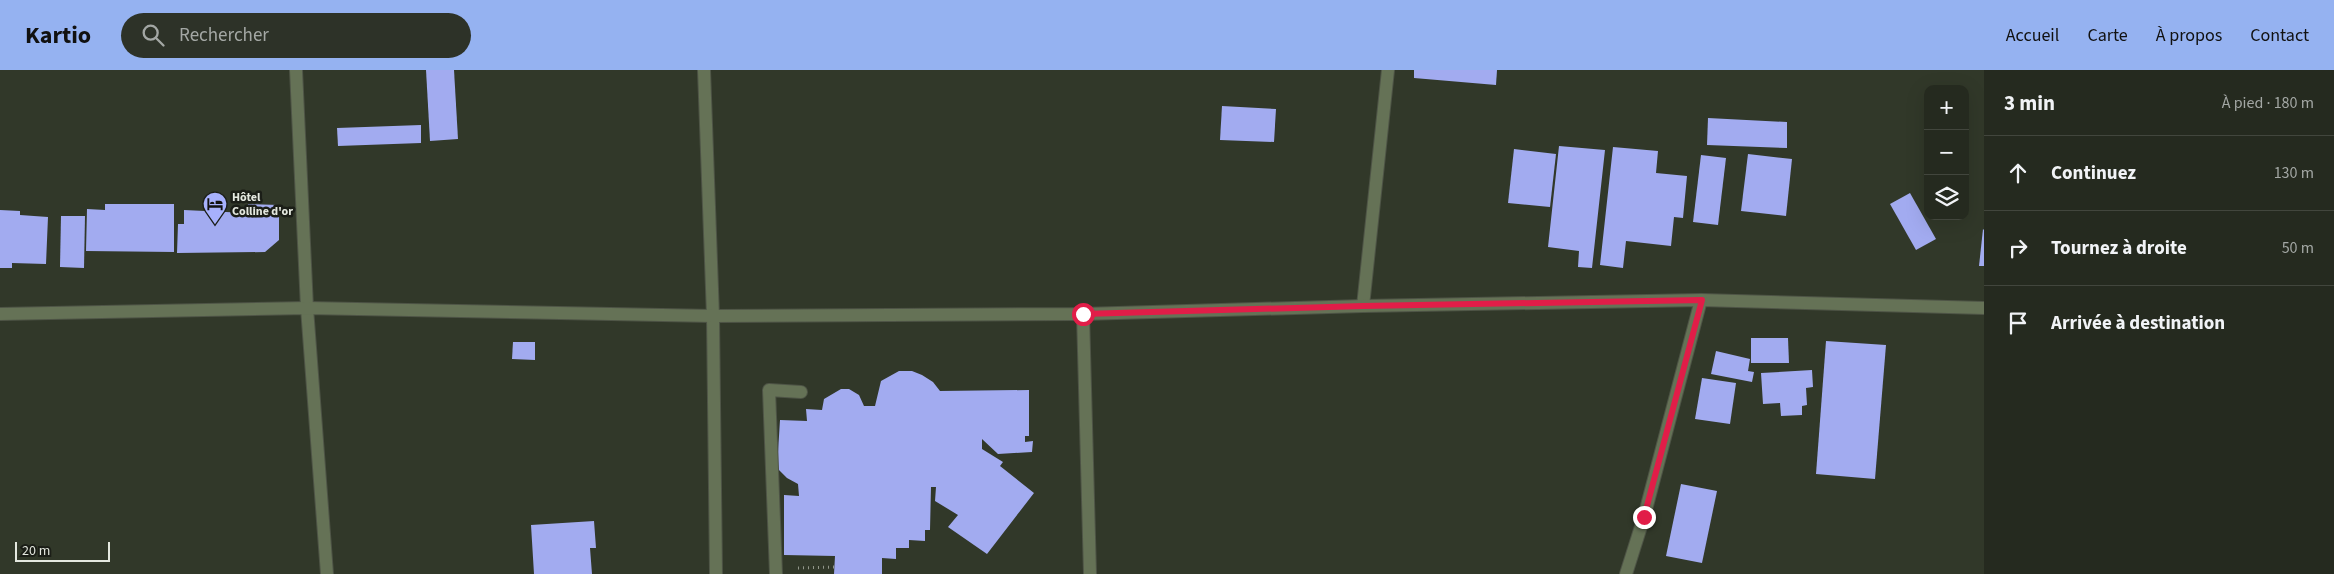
<!DOCTYPE html>
<html lang="fr">
<head>
<meta charset="utf-8">
<style>
  :root { --surface:#252a1f; --page:#2d3228; --text:#f1f3f6; --muted:#a3a7a4; --line:#42463d; --accent:#95b2f1 }
  body { margin:0; font-family:"Source Sans 3",sans-serif; background:var(--page); color:var(--text) }
  .controls { position:absolute; right:15px; top:15px; display:grid; overflow:hidden; border-radius:10px; box-shadow:0 5px 20px #0002 }
  .controls button { width:45px; height:45px; display:grid; place-items:center; padding:0; border:0; border-bottom:1px solid var(--line); background:var(--surface); color:var(--text); font:25px sans-serif }
  .scale { position:absolute; left:15px; bottom:12px; width:95px; box-sizing:border-box; padding-left:5px; border:2px solid #e4e8df; border-top:0; font-size:14px; line-height:18px; white-space:nowrap; color:#e4e8df; -webkit-text-stroke:4px #1b1e17; paint-order:stroke }
  .stop { position:absolute; width:15px; height:15px; margin:-11px; border:4px solid #e11d48; border-radius:50%; background:#fff }
  .stop.end { background:#e11d48; border-color:#fff; box-shadow:0 1px 5px #0008 }
  .list { margin:0; padding:0; list-style:none }
  h2 { display:flex; justify-content:space-between; align-items:center; height:65px; margin:0; padding:0 20px; font-size:21px }
  h2 small { font-size:16px; font-weight:400; color:var(--muted) }
  .list li { display:grid; grid-template-columns:32px 1fr auto; gap:15px; align-items:center; box-sizing:border-box; height:75px; padding:0 20px; border-top:1px solid var(--line) }
  .list b { display:block; font-size:19px; white-space:nowrap }
  .list em { font-size:16px; font-style:normal; color:var(--muted) }
  .icon { flex:none; width:28px; height:28px; fill:none; stroke:currentColor; stroke-width:2; stroke-linecap:round; stroke-linejoin:round }
  .map { position:relative; flex:none; width:1984px; height:504px; overflow:hidden }
  header { display:flex; align-items:center; gap:30px; box-sizing:border-box; height:70px; padding:0 25px; background:var(--accent); color:#111 }
  header strong { font-size:24px }
  nav { display:flex; gap:28px; margin-inline-start:auto; font-size:18px }
  .search { width:350px; height:45px; background:var(--page); display:flex; align-items:center; gap:12px; box-sizing:border-box; padding:0 18px; border-radius:28px; color:var(--muted); font-size:19px }
  main { display:flex }
  aside { flex:1; background:var(--surface) }
  .map>svg:first-child { display:block }
  .building { fill:#a2abf0 }
  .lines { fill:none; stroke-linecap:round; stroke-linejoin:round }
  .street-casing { stroke:#4e5446; stroke-width:14 }
  .path { stroke:#93988c; stroke-width:3; stroke-dasharray:1 4; stroke-linecap:butt }
  .street { stroke:#657256; stroke-width:12 }
  .route { stroke:#e11d48; stroke-width:6 }
  .labels { text-anchor:middle; dominant-baseline:central; stroke-width:5; stroke-linejoin:round; paint-order:stroke }
  .poi-label { font-size:12px; font-weight:bold; fill:#e4e8df; stroke:#1b1e17; text-anchor:start }
</style>
</head>
<body>
<header>
<strong>Kartio</strong>
<div class="search"><svg class="icon" aria-label="search" viewBox="0 0 24 24"><circle cx="10" cy="10" r="6"/><path d="M15 15l6 6"/></svg>Rechercher</div>
<nav><a>Accueil</a><a>Carte</a><a>À propos</a><a>Contact</a></nav>
</header>
<main>
<div class="map">
<svg width="1984" height="504" viewBox="0 0 1984 504">
  <rect width="100%" height="100%" fill="#313829"/>
  <g class="building">
    <polygon points="426,0 454,0 458,69 430,71"/>
    <polygon points="1414,0 1497,0 1496,15 1414,8"/>
    <polygon points="1222,36 1276,39 1274,72 1220,70"/>
    <polygon points="1708,48 1787,52 1787,78 1707,75"/>
    <polygon points="421,55 421,73 338,76 337,58"/>
    <polygon points="1559,76 1605,80 1592,198 1578,197 1579,181 1548,177"/>
    <polygon points="1613,77 1658,81 1656,103 1687,106 1683,148 1674,147 1671,176 1626,171 1623,198 1600,195"/>
    <polygon points="1514,79 1556,84 1550,137 1508,133"/>
    <polygon points="1748,84 1792,89 1786,146 1741,141"/>
    <polygon points="1701,85 1726,88 1718,155 1693,152"/>
    <polygon points="1910,123 1936,169 1916,180 1890,134"/>
    <polygon points="105,134 174,134 174,182 86,181 87,139 105,140"/>
    <polygon points="248,134 279,135 279,170 265,182 177,183 178,154 184,154 184,140 247,143"/>
    <polygon points="0,140 20,141 20,145 48,147 46,194 12,193 12,198 0,198"/>
    <polygon points="61,146 85,146 84,198 60,197"/>
    <polygon points="1983,159 1984,160 1984,196 1979,196"/>
    <polygon points="1751,268 1788,268 1789,293 1751,293"/>
    <polygon points="1826,271 1886,275 1875,409 1816,404"/>
    <polygon points="513,272 535,272 535,290 512,289"/>
    <polygon points="1716,281 1750,289 1748,301 1754,302 1752,312 1711,304"/>
    <polygon points="1812,300 1813,317 1806,318 1807,335 1802,336 1802,345 1781,346 1780,333 1763,334 1761,303"/>
    <polygon points="899,301 912,301 922,305 933,312 940,321 1029,320 1029,366 1025,366 1025,372 1033,371 1032,382 998,384 982,369 982,379 1003,392 1000,396 1034,423 987,484 948,457 958,445 935,431 936,417 931,417 930,460 925,460 925,471 909,470 909,478 896,478 896,489 882,488 882,504 834,504 835,486 784,485 784,425 799,426 798,414 787,408 777,398 780,350 807,351 806,339 822,340 824,329 841,319 849,319 859,325 864,336 875,336 881,311"/>
    <polygon points="1702,308 1736,313 1730,354 1695,349"/>
    <polygon points="1681,414 1717,421 1702,493 1666,486"/>
    <polygon points="594,451 596,478 590,478 592,504 534,504 531,455"/>
  </g>
  <g class="lines">
    <defs>
      <g id="street">
        <polyline points="296,0 307,238 327,504"/>
        <polyline points="704,0 713,246 716,504"/>
        <polyline points="1363,236 1388,0"/>
        <polyline points="0,244 307,238 713,246 1083,244 1363,236 1701,230 1984,238"/>
        <polyline points="1083,244 1090,504"/>
        <polyline points="776,504 769,320 801,322"/>
        <polyline points="1626,504 1644,447 1701,230"/>
      </g>
    </defs>
    <use href="#street" class="street-casing"/>
    <polyline class="path" points="798,498 834,497"/>
    <use href="#street" class="street"/>
  </g>
  <g class="lines">
    <polyline class="route" points="1083,244 1363,236 1702,230 1644,447"/>
  </g>
  <defs>
    <symbol id="hotel-pin" viewBox="-11 -11 22 30"><path d="M0 17L-7.5 6A9.5 9.5 0 1 1 7.5 6Z" fill="#a7b1fc" stroke="#1b1e17"/><path d="M-6-4.5h1.5V1H6V5H4.5V3h-9V5H-6ZM-4 0a1.8 1.8 0 1 1 3.6 0ZM.5 0V-2.5h3Q6-2.5 6 0Z" fill="#111"/></symbol>
  </defs>
  <g fill-rule="evenodd">
    <use href="#hotel-pin" x="201" y="120" width="28" height="38"/>
  </g>
  <g class="labels">
    <g class="poi-label">
      <text x="232" y="127">Hôtel<tspan x="232" dy="14">Colline d'or</tspan></text>
    </g>
  </g>
</svg>
<div class="controls">
<button>+</button>
<button>−</button>
<button><svg class="icon" aria-label="layers" viewBox="0 0 24 24"><path d="M12 4l9 5-9 5-9-5zM3 14l9 5 9-5"/></svg></button>
</div>
<div class="scale">20 m</div>
<div class="stop" style="left:1083px;top:244px"></div>
<div class="stop end" style="left:1644px;top:447px"></div>
</div>
<aside>
<h2>3 min<small>À pied · 180 m</small></h2>
<ul class="list">
<li><svg class="icon" aria-label="ahead" viewBox="0 0 24 24"><path d="M12 20V5M6 11l6-6 6 6"/></svg><div><b>Continuez</b></div><em>130 m</em></li>
<li><svg class="icon" aria-label="right" viewBox="0 0 24 24"><path d="M7 20v-9h11M14 6l5 5-5 5"/></svg><div><b>Tournez à droite</b></div><em>50 m</em></li>
<li><svg class="icon" aria-label="arrive" viewBox="0 0 24 24"><path d="M6 21V4h12l-3 4 3 4H6"/></svg><div><b>Arrivée à destination</b></div></li>
</ul>
</aside>
</main>
</body>
</html>
